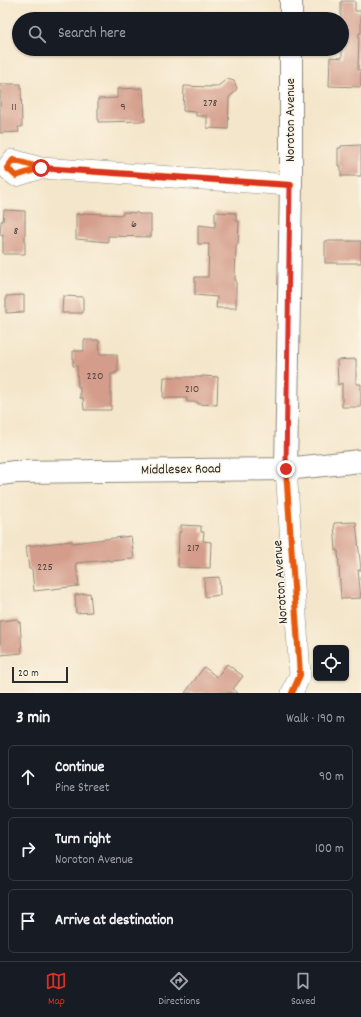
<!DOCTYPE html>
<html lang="en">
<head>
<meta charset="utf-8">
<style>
  :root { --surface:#171b24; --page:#20242c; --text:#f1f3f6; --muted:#9ea1a6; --line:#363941; --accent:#d93025 }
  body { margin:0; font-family:Dekko,sans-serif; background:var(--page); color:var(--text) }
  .controls { position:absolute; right:12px; bottom:12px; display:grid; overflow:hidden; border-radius:6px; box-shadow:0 1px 3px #0004 }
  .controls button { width:36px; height:36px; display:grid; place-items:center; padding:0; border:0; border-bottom:1px solid var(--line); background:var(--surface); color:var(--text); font:20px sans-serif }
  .scale { position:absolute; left:12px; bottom:10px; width:56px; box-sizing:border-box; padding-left:4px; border:2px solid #2b2b2b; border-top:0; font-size:11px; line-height:14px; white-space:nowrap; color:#2b2b2b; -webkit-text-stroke:3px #fcf5e5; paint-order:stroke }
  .stop { position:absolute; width:12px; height:12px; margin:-9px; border:3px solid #d93025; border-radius:50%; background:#fff }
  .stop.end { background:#d93025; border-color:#fff; box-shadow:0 1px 4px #0008 }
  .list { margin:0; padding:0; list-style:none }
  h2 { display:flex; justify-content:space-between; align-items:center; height:52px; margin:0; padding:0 16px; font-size:17px }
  h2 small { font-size:13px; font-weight:400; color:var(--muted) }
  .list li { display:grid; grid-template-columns:26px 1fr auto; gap:12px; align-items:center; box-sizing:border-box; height:64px; margin:0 8px 8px; padding:0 8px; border:1px solid var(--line); border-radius:6px }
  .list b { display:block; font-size:15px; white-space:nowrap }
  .list p { margin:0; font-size:13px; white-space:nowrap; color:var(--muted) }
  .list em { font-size:13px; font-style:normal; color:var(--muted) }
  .icon { flex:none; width:22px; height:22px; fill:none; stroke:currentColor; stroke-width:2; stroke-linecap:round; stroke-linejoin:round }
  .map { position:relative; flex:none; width:361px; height:693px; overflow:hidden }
  .search { position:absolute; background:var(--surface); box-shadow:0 1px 3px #0004; left:12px; right:12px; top:12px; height:44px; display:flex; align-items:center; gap:10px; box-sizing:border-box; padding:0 14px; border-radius:22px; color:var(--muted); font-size:15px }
  .sheet { height:268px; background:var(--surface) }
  nav { display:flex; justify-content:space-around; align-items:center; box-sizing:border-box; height:56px; border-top:1px solid var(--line); background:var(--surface); font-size:11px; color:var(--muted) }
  nav a { display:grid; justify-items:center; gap:2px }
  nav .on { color:var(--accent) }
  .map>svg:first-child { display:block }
  .building { fill:#d49c8a }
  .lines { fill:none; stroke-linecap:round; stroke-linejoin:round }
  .street-casing { stroke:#90887b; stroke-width:22 }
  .secondary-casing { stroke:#90887b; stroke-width:24 }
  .street { stroke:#fff; stroke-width:21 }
  .secondary { stroke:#fff; stroke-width:22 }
  .cycleway-casing { stroke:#fcf5e5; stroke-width:8 }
  .cycleway { stroke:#e8590c; stroke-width:6 }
  .route { stroke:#d93025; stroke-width:5 }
  .labels { text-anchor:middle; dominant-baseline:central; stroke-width:3; stroke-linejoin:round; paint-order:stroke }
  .number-label { font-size:12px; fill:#554743 }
  .street-label { font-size:14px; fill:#2b2b2b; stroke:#fcf5e5 }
</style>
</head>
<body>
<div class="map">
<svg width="361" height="693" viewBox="0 0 361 693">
  <rect width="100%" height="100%" fill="#fcf5e5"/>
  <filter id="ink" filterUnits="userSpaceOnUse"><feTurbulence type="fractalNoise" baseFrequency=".025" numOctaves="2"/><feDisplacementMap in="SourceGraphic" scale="8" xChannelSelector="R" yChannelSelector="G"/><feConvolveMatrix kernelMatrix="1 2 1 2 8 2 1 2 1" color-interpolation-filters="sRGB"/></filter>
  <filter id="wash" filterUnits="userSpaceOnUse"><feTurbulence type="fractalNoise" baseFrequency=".012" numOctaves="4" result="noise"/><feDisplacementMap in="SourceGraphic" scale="16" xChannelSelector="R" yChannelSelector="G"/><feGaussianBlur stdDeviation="0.9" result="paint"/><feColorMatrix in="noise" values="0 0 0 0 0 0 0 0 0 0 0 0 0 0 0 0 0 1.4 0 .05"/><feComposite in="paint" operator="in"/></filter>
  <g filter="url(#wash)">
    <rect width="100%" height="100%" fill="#f4e6cb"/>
    <g id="blocks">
      <g class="building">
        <polygon points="341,1 355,1 355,11 361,11 361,33 359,33 358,70 361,70 361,87 329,86 330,57 342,58 342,19 341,19"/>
        <polygon points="227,79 234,81 237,88 234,93 229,97 228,129 207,128 207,116 196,116 196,112 183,111 184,86 211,87 211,86 218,86"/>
        <polygon points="0,84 21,84 22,127 18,127 19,132 0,133"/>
        <polygon points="143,88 145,121 98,122 98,99 117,98 117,89"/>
        <polygon points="361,145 361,176 341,176 341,166 338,166 338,148 341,148 341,146"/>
        <polygon points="4,210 25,211 25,254 3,254 3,235 0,235 1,221 3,221"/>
        <polygon points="123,212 138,213 138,214 151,214 151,237 108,236 108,242 76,239 76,214 83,215 83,213 123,215"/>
        <polygon points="215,212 236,213 236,221 239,221 238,244 236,245 235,280 236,280 236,308 216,308 217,297 195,295 195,277 208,277 209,244 198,244 198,225 215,227"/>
        <rect x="325" y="241" width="36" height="22"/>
        <polygon points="24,295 24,312 6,313 6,296"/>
        <polygon points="63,296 83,297 83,313 62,313"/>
        <polygon points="84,340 99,340 100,354 115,354 115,355 117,355 118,372 115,372 115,374 111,374 111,410 84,410 83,398 80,398 80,387 78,387 77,366 73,366 73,351 84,351"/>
        <polygon points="356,359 356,384 361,384 361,407 342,407 342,383 338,385 337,360"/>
        <polygon points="202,376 218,377 217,405 198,404 198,402 187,402 187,398 163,398 164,377 202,377"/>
        <polygon points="356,522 361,570 358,570 361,598 341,599 338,551 336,551 334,523"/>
        <polygon points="181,525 201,526 201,532 204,532 203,541 211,542 210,568 178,567 179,532 181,532"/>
        <polygon points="131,536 134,559 109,561 109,560 76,563 79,586 34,591 32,569 29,569 26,546 72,541 72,543"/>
        <polygon points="219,577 220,595 205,597 204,578"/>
        <polygon points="90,593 92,612 76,613 75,595"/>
        <polygon points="18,619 18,622 20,622 22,653 0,655 0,621"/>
        <polygon points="227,664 243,676 233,689 238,693 185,693 204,667 217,677"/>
      </g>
    </g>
  </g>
  <g filter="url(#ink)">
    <use href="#blocks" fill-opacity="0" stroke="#90887b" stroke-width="1"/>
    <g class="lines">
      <defs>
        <g id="street">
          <polyline points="41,168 16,176 7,168 13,160 41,168 291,185"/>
          <polyline points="286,469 300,675 292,693"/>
        </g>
        <g id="secondary">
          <polyline points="291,19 291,0"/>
          <polyline points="286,469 291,185 291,49"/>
          <polyline points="0,474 15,472 286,469 361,461"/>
        </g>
      </defs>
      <use href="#street" class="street-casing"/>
      <use href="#secondary" class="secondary-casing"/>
      <use href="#street" class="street"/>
      <use href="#secondary" class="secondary"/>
      <defs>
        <g id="cycleway">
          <polyline points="41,168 16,176 7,168 13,160 41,168 291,185"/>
          <polyline points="286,469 300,675 292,693"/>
        </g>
      </defs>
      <use href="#cycleway" class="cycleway-casing"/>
      <use href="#cycleway" class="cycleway"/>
    </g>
  </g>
  <g class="lines" filter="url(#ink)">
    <polyline class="route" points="41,168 290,185 286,469"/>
  </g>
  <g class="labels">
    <g class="number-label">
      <text x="210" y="103">278</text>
      <text x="14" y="107">11</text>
      <text x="123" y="107">9</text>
      <text x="134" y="224">6</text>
      <text x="16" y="231">8</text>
      <text x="95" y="376">220</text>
      <text x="192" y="389">210</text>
      <text x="193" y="548">217</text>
      <text x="45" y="567">225</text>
    </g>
    <g class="street-label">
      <text transform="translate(291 120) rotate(-90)">Noroton Avenue</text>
      <text transform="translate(181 470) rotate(-1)">Middlesex Road</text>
      <text transform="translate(281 582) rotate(-94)">Noroton Avenue</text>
    </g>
  </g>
</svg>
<div class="controls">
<button><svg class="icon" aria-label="locate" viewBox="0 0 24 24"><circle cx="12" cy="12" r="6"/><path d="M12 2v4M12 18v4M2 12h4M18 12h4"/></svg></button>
</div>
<div class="scale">20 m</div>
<div class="stop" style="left:41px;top:168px"></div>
<div class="stop end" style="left:286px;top:469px"></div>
<div class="search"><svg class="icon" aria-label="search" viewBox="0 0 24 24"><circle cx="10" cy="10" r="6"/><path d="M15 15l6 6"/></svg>Search here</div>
</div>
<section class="sheet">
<h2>3 min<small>Walk · 190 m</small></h2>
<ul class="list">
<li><svg class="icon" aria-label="ahead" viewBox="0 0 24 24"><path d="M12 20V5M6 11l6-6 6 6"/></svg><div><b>Continue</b><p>Pine Street</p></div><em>90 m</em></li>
<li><svg class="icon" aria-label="right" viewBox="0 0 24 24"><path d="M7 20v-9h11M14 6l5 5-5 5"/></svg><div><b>Turn right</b><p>Noroton Avenue</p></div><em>100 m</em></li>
<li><svg class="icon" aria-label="arrive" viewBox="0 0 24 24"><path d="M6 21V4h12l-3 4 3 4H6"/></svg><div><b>Arrive at destination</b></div></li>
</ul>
</section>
<nav>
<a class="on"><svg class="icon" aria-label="map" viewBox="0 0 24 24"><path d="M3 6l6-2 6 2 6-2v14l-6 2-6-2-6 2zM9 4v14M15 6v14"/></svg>Map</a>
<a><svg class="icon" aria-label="directions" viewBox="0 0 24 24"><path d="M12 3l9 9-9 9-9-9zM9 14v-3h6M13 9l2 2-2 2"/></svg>Directions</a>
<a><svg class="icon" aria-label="saved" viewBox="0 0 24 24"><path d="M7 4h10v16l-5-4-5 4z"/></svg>Saved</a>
</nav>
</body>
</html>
